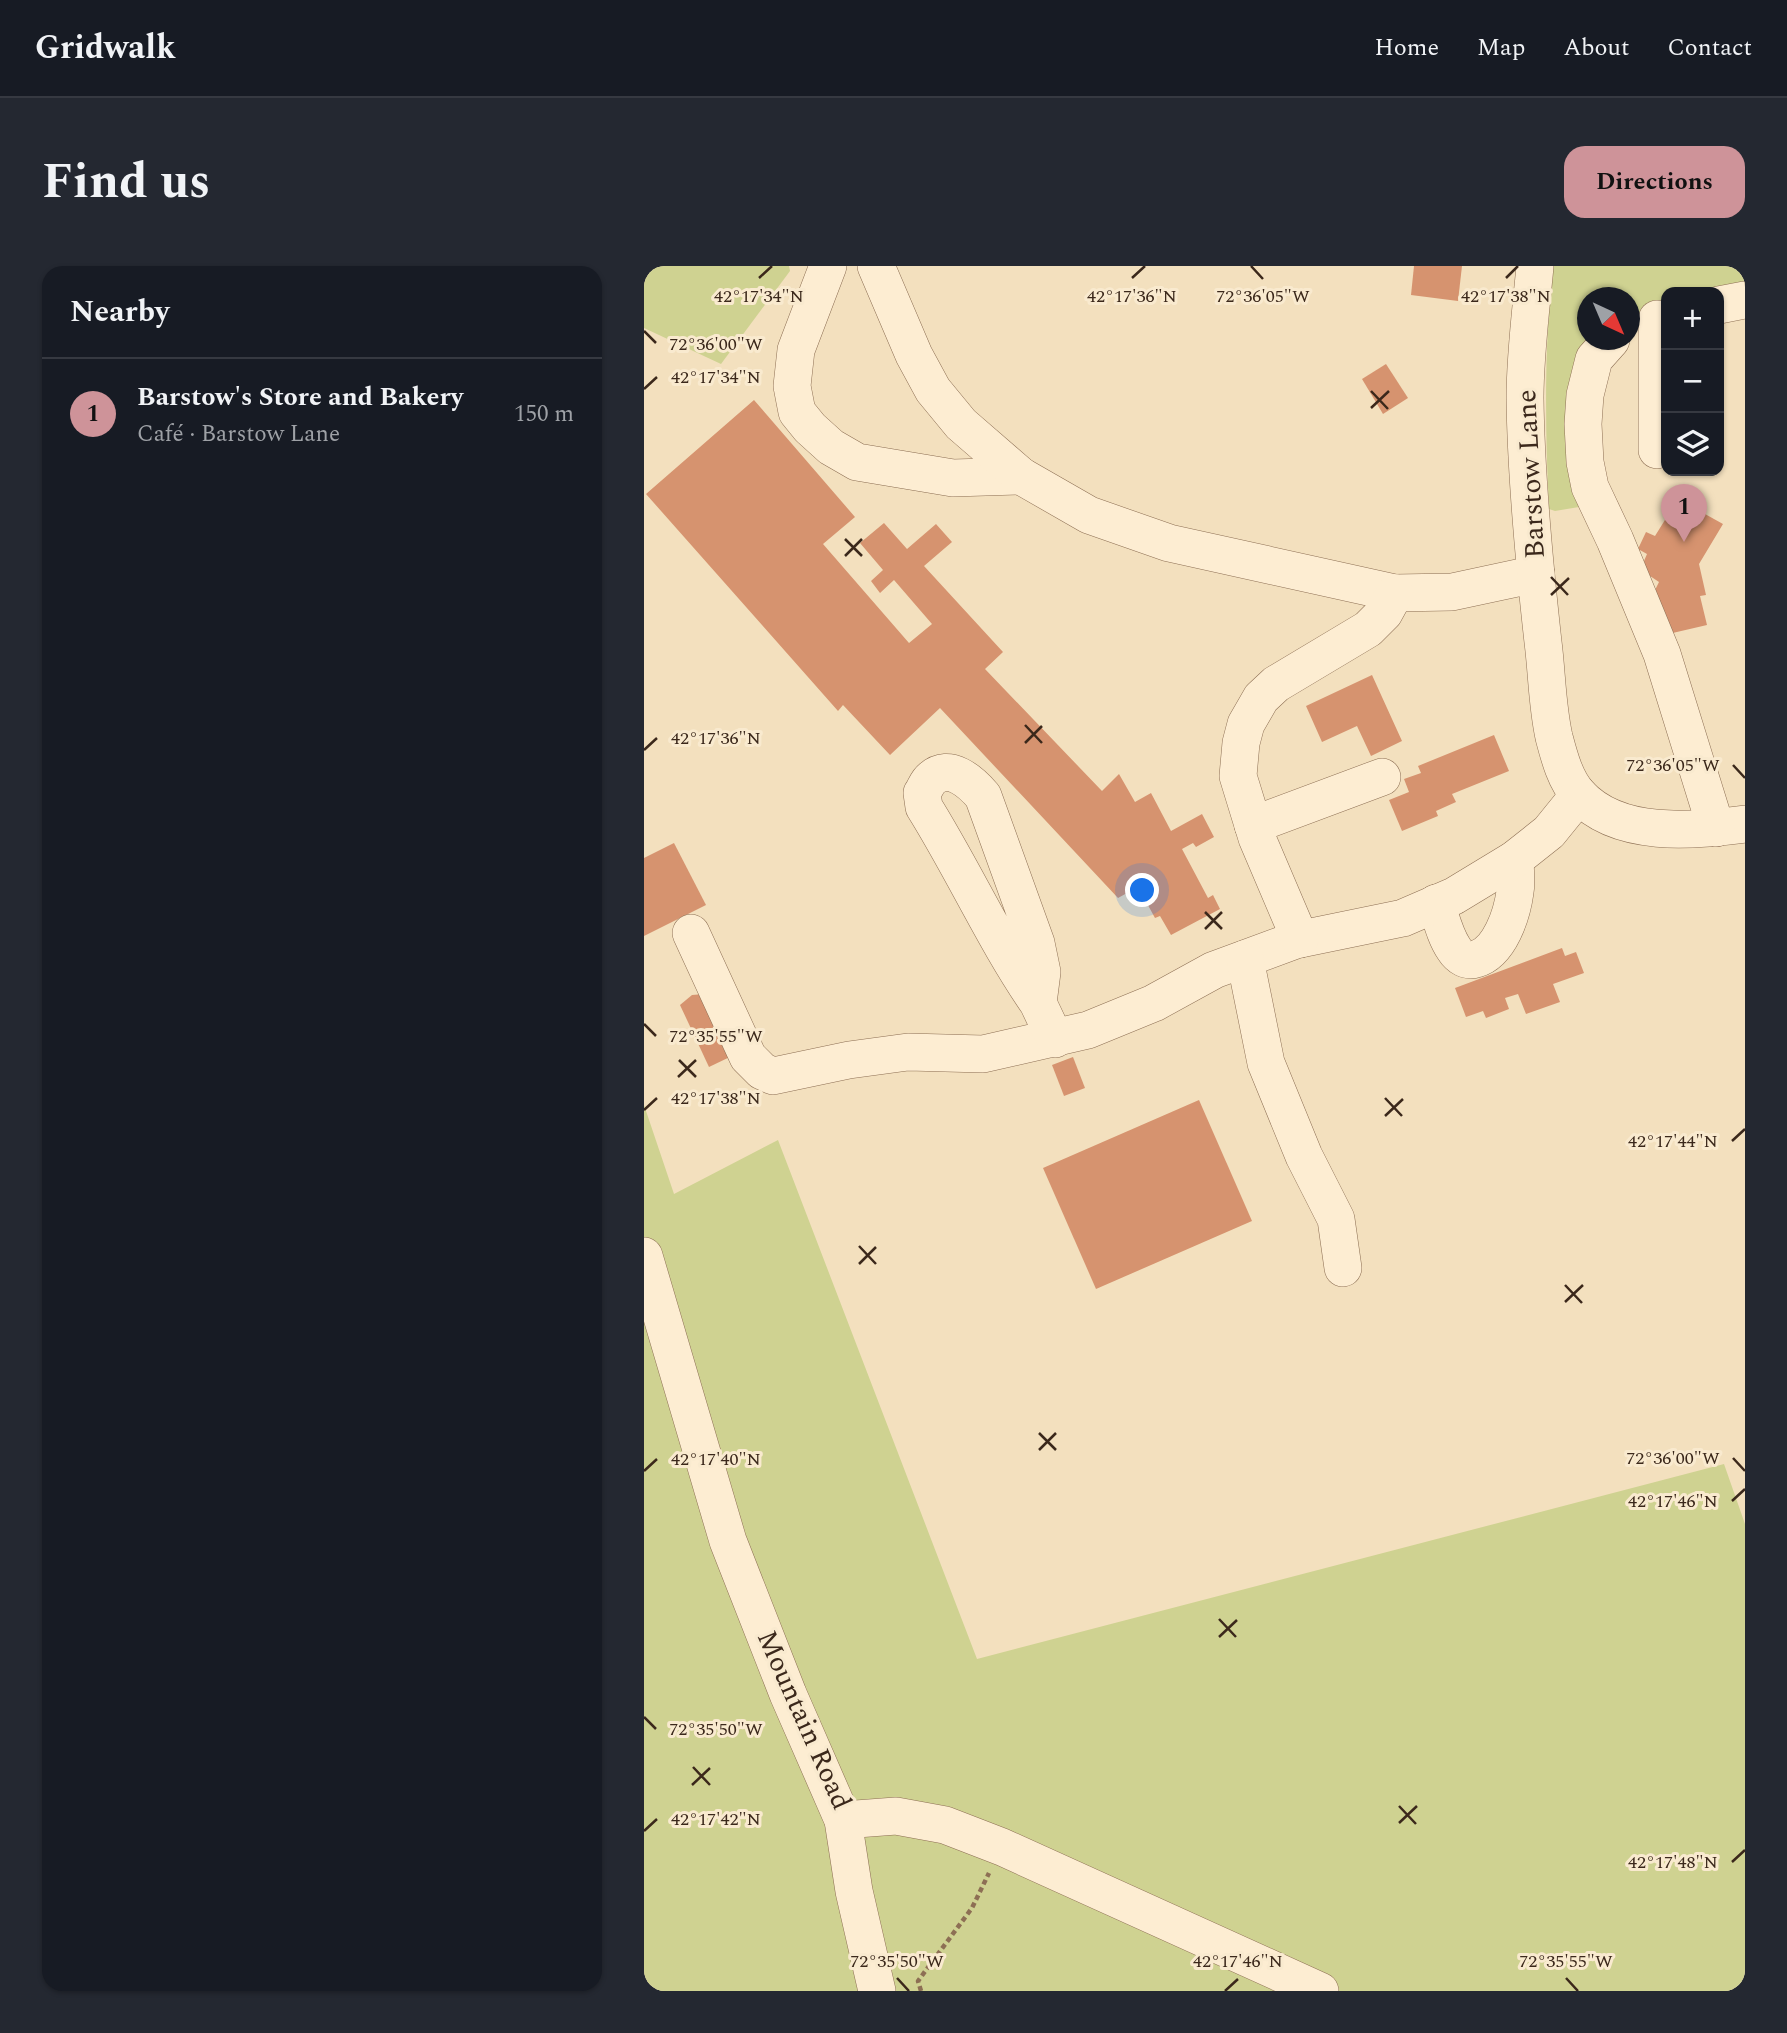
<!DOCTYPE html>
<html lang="en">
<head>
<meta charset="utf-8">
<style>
  :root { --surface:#171b24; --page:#242831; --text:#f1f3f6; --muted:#9ea1a6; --line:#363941; --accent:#ce9399 }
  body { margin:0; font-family:Spectral,serif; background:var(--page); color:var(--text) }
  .controls { position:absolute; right:21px; top:21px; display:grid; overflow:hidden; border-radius:14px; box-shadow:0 2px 5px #0004 }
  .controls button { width:63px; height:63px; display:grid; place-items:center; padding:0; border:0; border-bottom:2px solid var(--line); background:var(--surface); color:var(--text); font:35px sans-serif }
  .compass { position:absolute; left:933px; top:21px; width:63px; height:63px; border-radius:50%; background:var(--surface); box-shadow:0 2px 5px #0004; rotate:136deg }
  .you { position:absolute; left:499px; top:625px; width:24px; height:24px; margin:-18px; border:5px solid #fff; border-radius:50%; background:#1a73e8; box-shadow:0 0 0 10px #1a73e833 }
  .badge { display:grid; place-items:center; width:46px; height:46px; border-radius:50%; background:var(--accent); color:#111; font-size:23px; font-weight:700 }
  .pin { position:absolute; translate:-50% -58px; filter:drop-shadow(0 2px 4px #0008) }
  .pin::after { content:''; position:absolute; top:37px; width:24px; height:21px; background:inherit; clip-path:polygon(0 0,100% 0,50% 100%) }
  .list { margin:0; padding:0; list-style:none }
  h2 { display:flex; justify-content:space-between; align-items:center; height:91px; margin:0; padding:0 28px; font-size:30px }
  h2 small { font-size:23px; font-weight:400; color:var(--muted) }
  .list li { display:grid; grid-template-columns:46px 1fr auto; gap:21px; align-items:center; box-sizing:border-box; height:112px; padding:0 28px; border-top:2px solid var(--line) }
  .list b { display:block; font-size:26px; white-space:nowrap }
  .list p { margin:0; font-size:23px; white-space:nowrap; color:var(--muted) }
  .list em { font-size:23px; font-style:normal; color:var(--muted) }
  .icon { flex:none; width:38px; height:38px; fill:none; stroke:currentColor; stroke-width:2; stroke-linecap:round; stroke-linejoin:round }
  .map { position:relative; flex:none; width:1101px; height:1725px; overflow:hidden; border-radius:21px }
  header { display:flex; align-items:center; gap:42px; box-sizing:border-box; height:98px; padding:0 35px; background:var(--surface); border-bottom:2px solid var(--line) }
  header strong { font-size:33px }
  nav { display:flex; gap:38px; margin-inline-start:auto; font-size:24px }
  .intro { display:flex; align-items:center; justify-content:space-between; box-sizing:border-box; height:168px; padding:0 42px }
  h1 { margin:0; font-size:49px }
  .button { padding:18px 32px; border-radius:21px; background:var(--accent); color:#111; font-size:24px; font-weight:700 }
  main { display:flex; gap:42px; padding:0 42px }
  aside { flex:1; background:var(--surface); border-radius:21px; box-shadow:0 2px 5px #0004 }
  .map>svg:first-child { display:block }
  .green { fill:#cfd291 }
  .building { fill:#d6936f }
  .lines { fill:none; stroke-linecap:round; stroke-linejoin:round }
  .minor-casing { stroke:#8d6f54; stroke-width:38 }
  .path { stroke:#8d6f54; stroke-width:4.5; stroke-dasharray:5 3.5; stroke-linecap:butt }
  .minor { stroke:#fdedd2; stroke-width:37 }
  .ticks { fill:none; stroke:#3b281b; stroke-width:2.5 }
  .labels { text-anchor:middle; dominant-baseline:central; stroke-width:6; stroke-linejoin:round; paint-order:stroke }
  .street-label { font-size:28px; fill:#3b281b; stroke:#f9eacf }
  .ticks-label { font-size:18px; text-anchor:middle; fill:#3b281b; stroke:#f9eacf; stroke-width:6; stroke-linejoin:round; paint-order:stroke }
</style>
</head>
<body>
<header>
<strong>Gridwalk</strong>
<nav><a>Home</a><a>Map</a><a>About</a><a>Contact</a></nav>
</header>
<div class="intro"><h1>Find us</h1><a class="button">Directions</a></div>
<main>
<aside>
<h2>Nearby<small></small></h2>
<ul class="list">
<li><span class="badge">1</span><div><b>Barstow's Store and Bakery</b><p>Café · Barstow Lane</p></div><em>150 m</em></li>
</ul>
</aside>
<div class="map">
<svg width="1101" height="1725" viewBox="0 0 1101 1725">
  <rect width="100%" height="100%" fill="#f3e0be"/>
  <g class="green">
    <polygon points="0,0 145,0 146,5 77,98 0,62"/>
    <path d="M909 0H1101V21L1072 26H1022V37L986 51V32H944L941 240 911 245 905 243C901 162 900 81 909 0Z"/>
    <polygon points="0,839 30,928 134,874 333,1393 1080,1198 1101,1258 1101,1725 0,1725"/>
  </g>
  <g class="building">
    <polygon points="770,0 818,0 814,35 767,29"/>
    <polygon points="742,98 764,132 739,148 718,113"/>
    <polygon points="110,134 211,251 179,278 265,377 288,358 250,314 236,327 227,315 239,304 216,277 240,257 263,283 292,258 308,276 280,300 359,386 341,403 458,525 475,508 491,536 507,527 527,565 558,548 570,571 552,581 549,577 538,583 564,632 569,629 576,643 527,669 516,650 511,652 494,621 474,632 296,442 246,489 199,439 194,445 2,228"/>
    <polygon points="1034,233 1079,258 1055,298 1062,329 1056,330 1063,359 1020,369 1010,326 1015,316 1003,308 1000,295 1003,288 994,283 1002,266 1011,270"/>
    <polygon points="728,409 758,475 727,490 713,460 678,476 662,440"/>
    <polygon points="850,469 865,505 808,528 812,536 792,545 794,550 758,565 745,534 765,526 760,513 777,507 774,500"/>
    <polygon points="30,577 62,639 0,670 0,592"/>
    <polygon points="918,682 921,690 932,686 940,707 909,718 916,736 882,748 874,728 861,732 865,743 842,752 839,745 822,751 811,722"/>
    <polygon points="60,728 90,789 65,801 36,739 48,729"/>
    <polygon points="429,791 441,822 420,830 408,799"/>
    <polygon points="555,834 608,955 452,1023 399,902"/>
  </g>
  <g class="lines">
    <defs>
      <g id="minor">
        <polyline points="184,0 152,84 148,120 153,146 166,162 187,181 213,196 309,212 377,210"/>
        <polyline points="232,0 270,89 289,124 317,158 377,210 445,249 525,277 751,327 808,326 892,308"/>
        <path d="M891 0C887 44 881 89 881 132 882 213 890 295 899 376 903 407 903 440 910 471 915 490 921 514 935 529 974 572 1049 565 1101 558"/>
        <polyline points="1075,39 1101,34"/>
        <polyline points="967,74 950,93 941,129 939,158 941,196 946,221 971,274 1018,388 1072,562"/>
        <polyline points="1013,184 1013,53"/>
        <polyline points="609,559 738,511"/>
        <path d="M792 637C797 652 801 670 810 683 815 691 823 696 832 693 856 686 868 648 871 626 873 615 871 603 871 593"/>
        <polyline points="47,667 104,791 118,805 129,810 205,794 264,786 339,788 444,764 510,737 570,704 652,674 759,652 810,630 871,593 905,566 935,529"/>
        <polyline points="656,673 613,572 594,510 597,477 602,458 617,432 632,418 724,363 740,347 751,327"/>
        <polyline points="601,693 622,797 660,890 692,953 699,1002"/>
        <path d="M394 737C351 675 320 605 280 541L278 527C281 523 283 516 287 513 305 496 327 516 339 530L392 677 398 706 394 737 411 773"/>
        <polyline points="0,990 84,1275 144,1428 199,1554 210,1625 233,1725"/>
        <polyline points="199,1554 252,1550 301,1559 358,1581 676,1725"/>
      </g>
    </defs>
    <use href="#minor" class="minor-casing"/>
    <polyline class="path" points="277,1725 274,1715 328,1642 345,1607"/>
    <use href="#minor" class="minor"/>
  </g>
  <path class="ticks" d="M607 0 619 13M115 12 128 0M488 12 501 0M862 12 874 0M0 65 12 77M0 123 13 111M727 125 744 143M727 142 745 125M201 273 218 290M201 290 218 273M907 311 924 329M907 329 925 312M381 459 398 477M381 477 398 460M0 484 13 472M1089 499 1101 512M561 646 578 663M561 663 578 646M0 758 12 770M35 794 52 811M34 811 52 794M741 832 758 850M0 844 13 832M741 850 759 833M1088 875 1101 863M215 980 232 998M215 998 232 981M921 1019 938 1037M921 1036 939 1019M395 1167 412 1184M395 1184 412 1167M1089 1192 1101 1205M0 1205 13 1193M1088 1235 1101 1223M575 1353 592 1371M575 1371 593 1354M0 1451 12 1463M49 1501 66 1519M48 1519 66 1502M755 1540 772 1558M755 1557 773 1540M0 1565 13 1553M1088 1596 1101 1584M253 1712 265 1725M922 1712 934 1725M581 1725 594 1713"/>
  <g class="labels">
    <g class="street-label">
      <text transform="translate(887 208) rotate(-93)">Barstow Lane</text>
      <text transform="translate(160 1454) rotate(66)">Mountain Road</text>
    </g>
  </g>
  <g class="ticks-label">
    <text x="115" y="36">42°17'34"N</text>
    <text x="488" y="36">42°17'36"N</text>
    <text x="862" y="36">42°17'38"N</text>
    <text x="619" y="36">72°36'05"W</text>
    <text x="72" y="84">72°36'00"W</text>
    <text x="72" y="117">42°17'34"N</text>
    <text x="72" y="478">42°17'36"N</text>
    <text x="1029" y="505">72°36'05"W</text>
    <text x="72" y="776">72°35'55"W</text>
    <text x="72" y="838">42°17'38"N</text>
    <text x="1029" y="881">42°17'44"N</text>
    <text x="1029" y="1198">72°36'00"W</text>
    <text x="72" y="1199">42°17'40"N</text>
    <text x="1029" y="1241">42°17'46"N</text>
    <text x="72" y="1469">72°35'50"W</text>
    <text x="72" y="1559">42°17'42"N</text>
    <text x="1029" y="1602">42°17'48"N</text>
    <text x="253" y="1701">72°35'50"W</text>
    <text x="922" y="1701">72°35'55"W</text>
    <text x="594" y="1701">42°17'46"N</text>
  </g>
</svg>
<div class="controls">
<button>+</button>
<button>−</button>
<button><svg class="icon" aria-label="layers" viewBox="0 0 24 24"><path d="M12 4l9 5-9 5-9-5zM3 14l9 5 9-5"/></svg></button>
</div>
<svg class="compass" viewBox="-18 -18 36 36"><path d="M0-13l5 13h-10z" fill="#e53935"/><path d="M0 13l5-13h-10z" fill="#9ea1a6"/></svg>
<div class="you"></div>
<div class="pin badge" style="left:1040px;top:276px">1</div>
</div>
</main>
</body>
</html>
